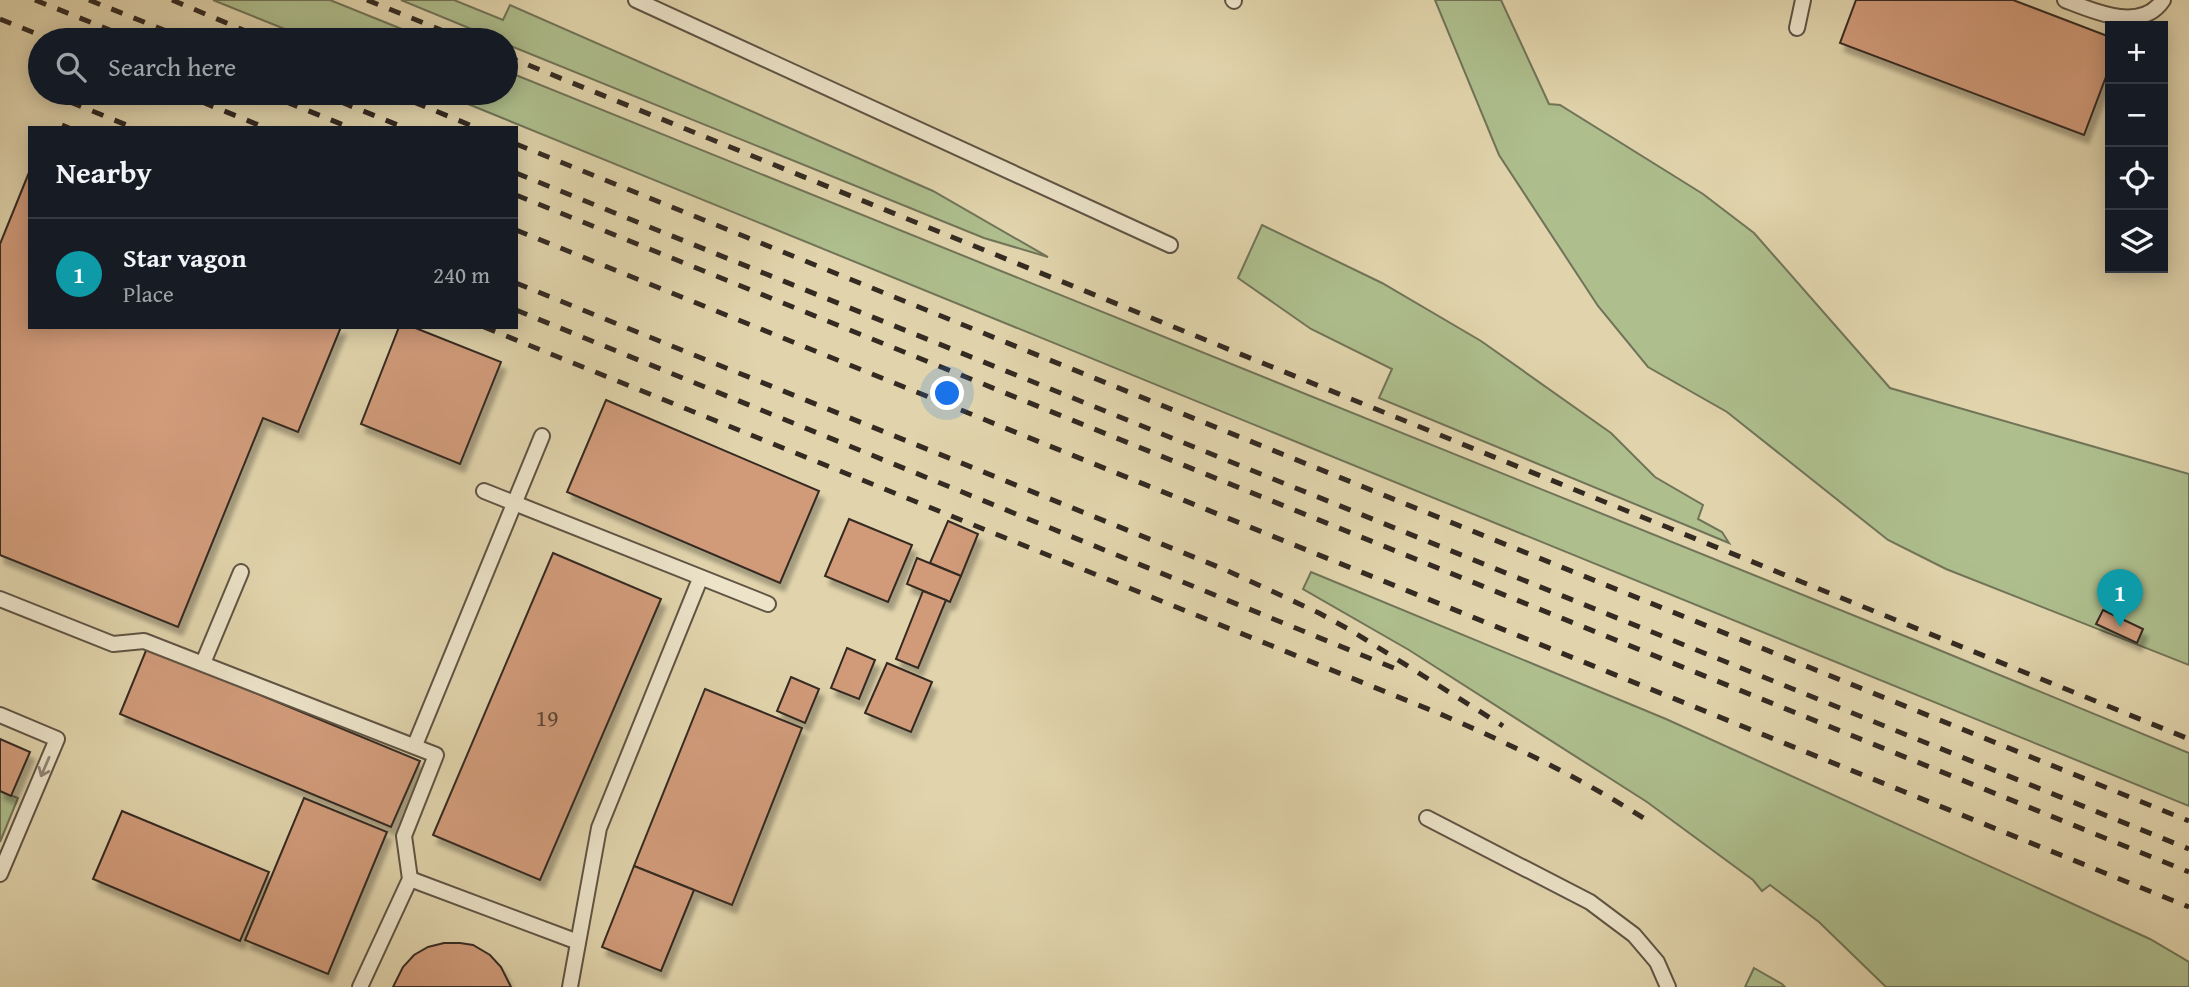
<!DOCTYPE html>
<html lang="en">
<head>
<meta charset="utf-8">
<style>
  :root { --surface:#171b24; --page:#20242c; --text:#f1f3f6; --muted:#9ea1a6; --line:#363941; --accent:#db2777 }
  body { margin:0; font-family:"Gentium Book Plus",serif; background:var(--page); color:var(--text) }
  .controls { position:absolute; right:21px; top:21px; display:grid; overflow:hidden; border-radius:0px; box-shadow:0 4px 18px #0003 }
  .controls button { width:63px; height:63px; display:grid; place-items:center; padding:0; border:0; border-bottom:2px solid var(--line); background:var(--surface); color:var(--text); font:35px sans-serif }
  .you { position:absolute; left:948px; top:394px; width:24px; height:24px; margin:-18px; border:5px solid #fff; border-radius:50%; background:#1a73e8; box-shadow:0 0 0 10px #1a73e833 }
  .badge { display:grid; place-items:center; width:46px; height:46px; border-radius:50%; background:var(--accent); color:#fff; font-size:23px; font-weight:700 }
  .pin { position:absolute; translate:-50% -58px; filter:drop-shadow(0 2px 4px #0008) }
  .pin::after { content:''; position:absolute; top:37px; width:24px; height:21px; background:inherit; clip-path:polygon(0 0,100% 0,50% 100%) }
  .list { margin:0; padding:0; list-style:none }
  h2 { display:flex; justify-content:space-between; align-items:center; height:91px; margin:0; padding:0 28px; font-size:30px }
  h2 small { font-size:23px; font-weight:400; color:var(--muted) }
  .list li { display:grid; grid-template-columns:46px 1fr auto; gap:21px; align-items:center; box-sizing:border-box; height:112px; padding:0 28px; border-top:2px solid var(--line) }
  .list b { display:block; font-size:26px; white-space:nowrap }
  .list p { margin:0; font-size:23px; white-space:nowrap; color:var(--muted) }
  .list em { font-size:23px; font-style:normal; color:var(--muted) }
  .icon { flex:none; width:38px; height:38px; fill:none; stroke:currentColor; stroke-width:2; stroke-linecap:round; stroke-linejoin:round }
  .map { position:relative; flex:none; width:2189px; height:987px; overflow:hidden }
  .search { position:absolute; background:var(--surface); box-shadow:0 4px 18px #0003; left:28px; top:28px; width:490px; height:77px; display:flex; align-items:center; gap:18px; box-sizing:border-box; padding:0 24px; border-radius:38px; color:var(--muted); font-size:26px }
  .panel { position:absolute; background:var(--surface); box-shadow:0 4px 18px #0003; left:28px; top:126px; width:490px; height:203px; border-radius:0px }
  .map>svg:first-child { display:block }
  .green { fill:#aebe8d; stroke:#717458; stroke-width:2 }
  .building { fill:#d19b7a; stroke:#342a22; stroke-width:2; filter:url(#shadow) }
  .lines { fill:none; stroke-linecap:round; stroke-linejoin:round }
  .service-casing { stroke:#5f5444; stroke-width:18 }
  .service { stroke:#ece3c9; stroke-width:14 }
  .rail { stroke:#342a22; stroke-width:5; stroke-dasharray:12 12; stroke-linecap:butt }
  .oneway { stroke:#908676 }
  .labels { text-anchor:middle; dominant-baseline:central; stroke-width:5; stroke-linejoin:round; paint-order:stroke }
  .number-label { font-size:24px; fill:#5b4638 }
</style>
</head>
<body>
<div class="map">
<svg width="2189" height="987" viewBox="0 0 2189 987">
  <defs>
    <filter id="shadow"><feDropShadow dx="4.5" dy="8" stdDeviation="2" flood-color="#0004"/></filter>
  </defs>
  <rect width="100%" height="100%" fill="#e1d4ac"/>
  <filter id="stains"><feTurbulence type="fractalNoise" baseFrequency=".00286" numOctaves="4"/><feColorMatrix values="0 0 0 0 .2 0 0 0 0 .09 0 0 0 0 .02 0 0 0 .5 -.17"/></filter>
  <radialGradient id="worn" r=".72"><stop offset=".6" stop-color="#630" stop-opacity="0"/><stop offset="1" stop-color="#630" stop-opacity=".3"/></radialGradient>
  <g class="green">
    <polygon points="213,0 330,0 429,40 312,40"/>
    <polygon points="401,0 454,0 503,20 510,5 933,191 1048,257 984,238 506,44 506,40 498,40"/>
    <polygon points="1435,0 1501,0 1549,104 1560,105 1703,194 1754,233 1890,388 2189,474 2189,665 1946,569 1888,540 1727,412 1648,367 1598,306 1499,155"/>
    <polygon points="506,71 1927,645 2189,753 2189,806 441,93 506,93"/>
    <polygon points="1262,225 1382,283 1481,341 1611,433 1655,477 1703,505 1698,519 1722,532 1729,543 1379,398 1392,369 1311,329 1238,278"/>
    <polygon points="1311,572 1666,719 2150,939 2189,962 2189,987 1886,987 1819,922 1770,885 1762,891 1753,880 1647,802 1409,650 1303,589"/>
    <polygon points="0,791 18,798 0,842"/>
    <polygon points="1754,968 1782,984 1785,987 1745,987"/>
  </g>
  <g class="building">
    <polygon points="1856,0 2013,0 2110,37 2110,66 2084,135 1840,43"/>
    <polygon points="30,170 30,327 341,327 298,432 263,418 178,627 0,555 0,244"/>
    <polygon points="399,327 413,327 501,362 460,464 361,424"/>
    <polygon points="606,400 819,491 780,583 567,492"/>
    <polygon points="849,519 912,545 888,602 825,576"/>
    <polygon points="948,521 978,534 961,576 930,563"/>
    <polygon points="553,553 661,599 540,880 433,835"/>
    <polygon points="917,558 961,576 950,602 907,584"/>
    <polygon points="923,591 946,600 918,668 896,659"/>
    <polygon points="2103,610 2143,629 2137,643 2096,624"/>
    <polygon points="147,648 420,761 391,827 120,714"/>
    <polygon points="847,648 875,660 859,699 831,688"/>
    <polygon points="887,663 932,682 911,732 865,713"/>
    <polygon points="791,677 819,689 805,723 777,711"/>
    <polygon points="705,689 802,728 732,905 634,866"/>
    <polygon points="0,739 30,752 11,796 0,791"/>
    <polygon points="304,798 387,832 328,974 245,940"/>
    <polygon points="122,811 269,872 240,941 93,879"/>
    <polygon points="634,866 694,890 661,971 602,947"/>
    <polygon points="444,943 460,943 473,945 490,955 501,967 511,987 393,987 403,967 414,955 428,947"/>
  </g>
  <g class="lines">
    <defs>
      <g id="service">
        <polyline points="636,0 1170,245"/>
        <polyline points="1233,0 1234,1"/>
        <path d="M2065 0C2093 11 2141 33 2163 0"/>
        <polyline points="1797,28 1803,0"/>
        <polyline points="484,491 768,604"/>
        <polyline points="0,599 113,644 144,641 436,755 404,836 410,879 360,987"/>
        <polyline points="203,663 241,572"/>
        <polyline points="0,715 57,739 0,874"/>
        <polyline points="415,745 542,436"/>
        <polyline points="1427,818 1590,902 1634,935 1657,962 1668,987"/>
        <polyline points="410,879 578,942"/>
        <polyline points="570,987 599,828 700,579"/>
      </g>
    </defs>
    <use href="#service" class="service-casing"/>
    <use href="#service" class="service"/>
    <g class="rail">
      <polyline points="35,0 135,40"/>
      <polyline points="89,0 189,40"/>
      <polyline points="172,0 267,40"/>
      <polyline points="367,0 466,40"/>
      <polyline points="0,19 52,40"/>
      <polyline points="506,56 2189,739"/>
      <polyline points="180,93 266,128"/>
      <polyline points="264,93 351,128"/>
      <polyline points="319,93 405,128"/>
      <polyline points="392,93 477,128"/>
      <polyline points="70,102 134,128"/>
      <polyline points="62,125 69,128"/>
      <polyline points="516,144 2189,821"/>
      <polyline points="516,173 2189,849"/>
      <polyline points="516,195 2189,872"/>
      <polyline points="516,230 2189,907"/>
      <polyline points="516,283 1226,570 1319,613 1352,631 1503,726"/>
      <polyline points="516,310 1401,671"/>
      <path d="M484 327 1438 713C1510 744 1579 777 1645 819"/>
    </g>
  </g>
  <defs><path id="oneway-shaft" d="M-6 0H5M1.5-3L5.5 0L1.5 3" fill="none" stroke-width="1.6" stroke-linecap="round" stroke-linejoin="round" transform="scale(1.75)"/></defs>
  <use class="oneway" href="#oneway-shaft" transform="translate(45 767) rotate(113)"/>
  <g class="labels">
    <g class="number-label">
      <text x="547" y="717">19</text>
    </g>
  </g>
  <rect width="100%" height="100%" filter="url(#stains)"/>
  <rect width="100%" height="100%" fill="url(#worn)"/>
</svg>
<div class="controls">
<button>+</button>
<button>−</button>
<button><svg class="icon" aria-label="locate" viewBox="0 0 24 24"><circle cx="12" cy="12" r="6"/><path d="M12 2v4M12 18v4M2 12h4M18 12h4"/></svg></button>
<button><svg class="icon" aria-label="layers" viewBox="0 0 24 24"><path d="M12 4l9 5-9 5-9-5zM3 14l9 5 9-5"/></svg></button>
</div>
<div class="you"></div>
<div class="pin badge" style="left:2120px;top:627px;background:#0f9aa8">1</div>
<div class="search"><svg class="icon" aria-label="search" viewBox="0 0 24 24"><circle cx="10" cy="10" r="6"/><path d="M15 15l6 6"/></svg>Search here</div>
<section class="panel">
<h2>Nearby<small></small></h2>
<ul class="list">
<li><span class="badge" style="background:#0f9aa8">1</span><div><b>Star vagon</b><p>Place</p></div><em>240 m</em></li>
</ul>
</section>
</div>
</body>
</html>
